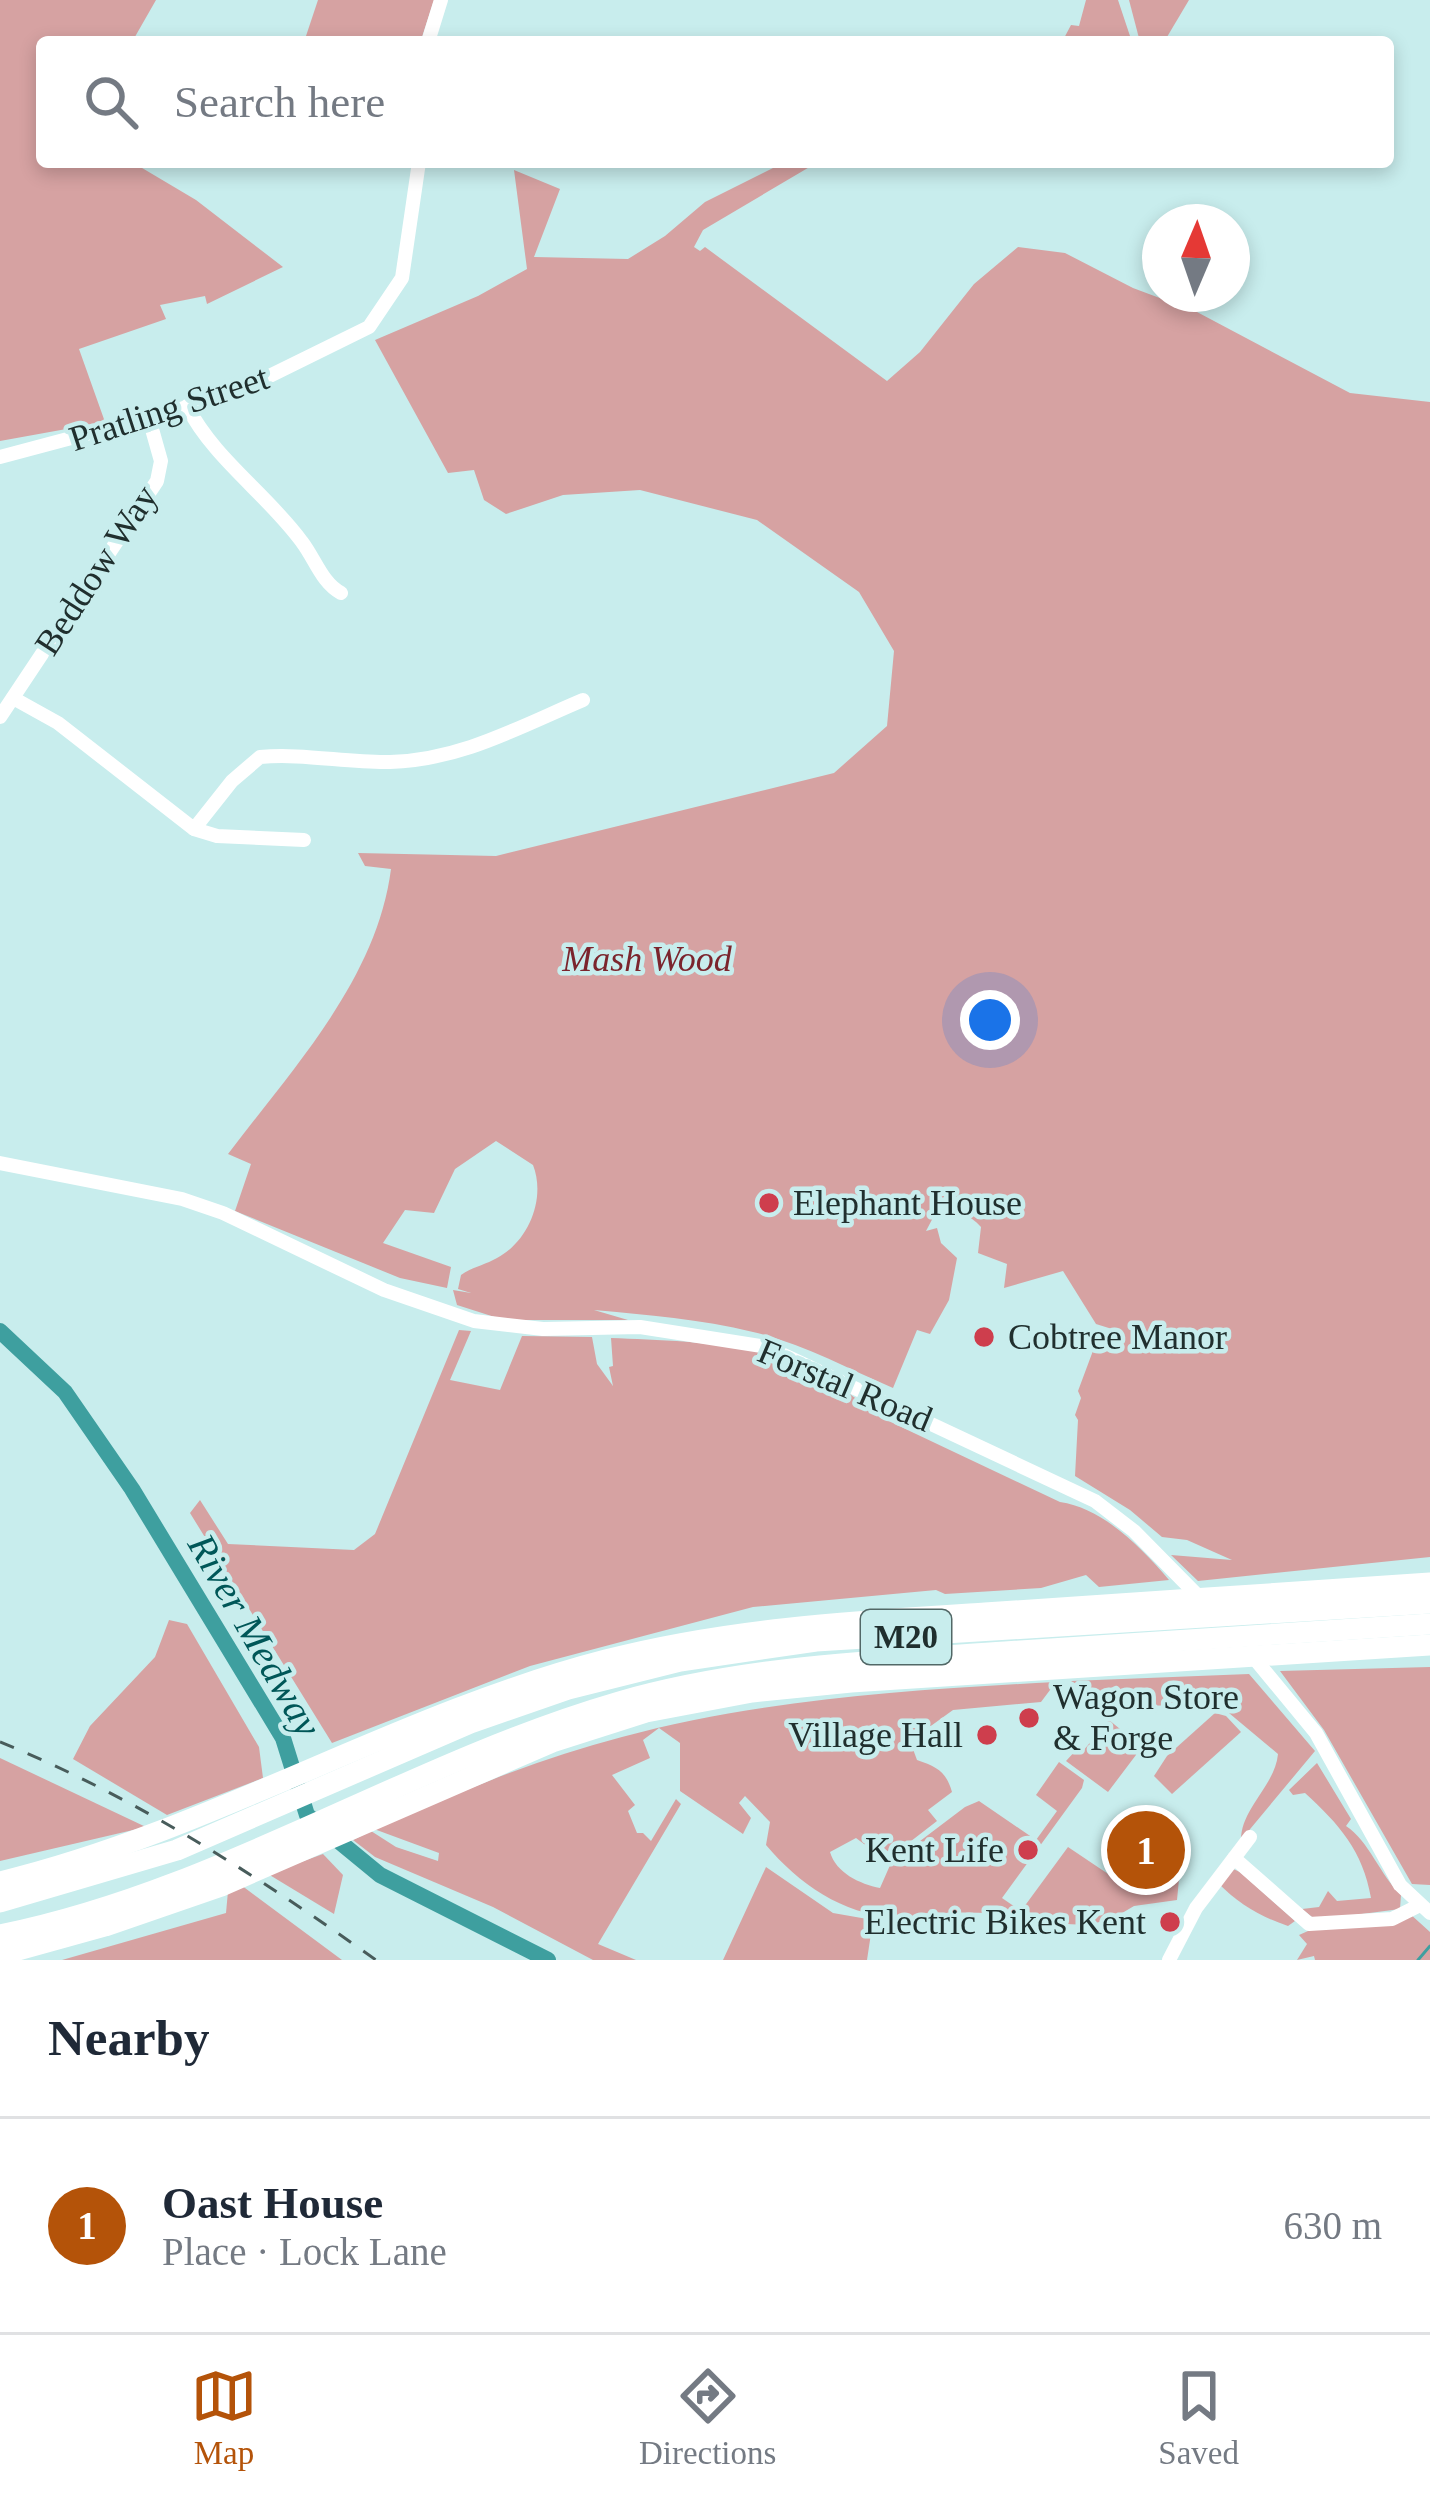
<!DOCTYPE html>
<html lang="en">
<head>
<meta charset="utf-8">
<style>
  :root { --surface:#fff; --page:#f2f2f3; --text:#1f2937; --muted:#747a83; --line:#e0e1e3; --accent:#b45309 }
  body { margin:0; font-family:Georgia,serif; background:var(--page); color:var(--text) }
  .compass { position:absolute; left:1142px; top:204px; width:108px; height:108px; border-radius:50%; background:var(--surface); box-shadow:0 6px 18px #0003; rotate:2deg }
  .you { position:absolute; left:990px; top:1020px; width:42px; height:42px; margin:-30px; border:9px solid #fff; border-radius:50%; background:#1a73e8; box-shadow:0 0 0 18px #1a73e833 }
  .badge { display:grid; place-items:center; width:78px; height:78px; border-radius:50%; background:var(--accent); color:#fff; font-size:39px; font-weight:700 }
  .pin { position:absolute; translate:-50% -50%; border:6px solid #fff; box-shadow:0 3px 12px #0006 }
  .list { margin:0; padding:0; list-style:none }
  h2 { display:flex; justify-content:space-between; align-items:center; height:156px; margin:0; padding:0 48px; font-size:51px }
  h2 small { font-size:39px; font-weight:400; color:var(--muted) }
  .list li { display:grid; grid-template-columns:78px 1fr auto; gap:36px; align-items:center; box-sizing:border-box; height:216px; padding:0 48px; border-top:3px solid var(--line) }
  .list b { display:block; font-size:45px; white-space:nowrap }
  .list p { margin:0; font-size:39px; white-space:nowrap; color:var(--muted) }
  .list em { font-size:39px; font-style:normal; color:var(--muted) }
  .icon { flex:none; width:66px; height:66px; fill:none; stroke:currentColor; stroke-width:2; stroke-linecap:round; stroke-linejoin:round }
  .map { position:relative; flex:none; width:1430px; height:1960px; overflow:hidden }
  .search { position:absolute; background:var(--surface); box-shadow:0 6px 18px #0003; left:36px; right:36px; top:36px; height:132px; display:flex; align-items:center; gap:30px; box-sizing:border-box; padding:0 42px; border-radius:12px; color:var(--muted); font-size:45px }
  .sheet { height:372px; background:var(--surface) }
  nav { display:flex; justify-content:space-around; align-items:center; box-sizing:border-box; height:168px; border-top:3px solid var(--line); background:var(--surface); font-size:33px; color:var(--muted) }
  nav a { display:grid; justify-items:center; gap:6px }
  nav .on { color:var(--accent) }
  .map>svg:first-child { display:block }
  .green { fill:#d6a2a2 }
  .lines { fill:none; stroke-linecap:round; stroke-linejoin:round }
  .stream { stroke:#3e9f9f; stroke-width:3 }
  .river { stroke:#3e9f9f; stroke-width:16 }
  .minor { stroke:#fff; stroke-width:14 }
  .highway { stroke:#fff; stroke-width:21 }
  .rail { stroke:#485c5b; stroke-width:3; stroke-dasharray:15 15; stroke-linecap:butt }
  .poi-dot { fill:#ce3e4d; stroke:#c8eded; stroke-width:4.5 }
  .labels { text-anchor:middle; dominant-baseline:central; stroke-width:9; stroke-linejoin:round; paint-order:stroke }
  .shield { fill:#c8eded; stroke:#526867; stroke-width:3 }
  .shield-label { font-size:33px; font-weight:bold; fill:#202f2e }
  .street-label { font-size:36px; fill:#202f2e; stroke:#c8eded }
  .park-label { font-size:36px; font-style:italic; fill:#7b252d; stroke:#c8eded }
  .poi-label { font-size:36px; fill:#202f2e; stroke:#c8eded; text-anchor:start }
  .water-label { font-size:39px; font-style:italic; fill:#005758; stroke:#c8eded }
</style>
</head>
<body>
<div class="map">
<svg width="1430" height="1960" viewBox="0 0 1430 1960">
  <rect width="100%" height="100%" fill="#c8eded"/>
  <g class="green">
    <polygon points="0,0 156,0 132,42 42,42 42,162 132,162 196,200 283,267 207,304 205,296 160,305 166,319 79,349 105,422 0,441"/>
    <polygon points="318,0 434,0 421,40 304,42"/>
    <polygon points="1086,0 1118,0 1132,42 1062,42 1071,25 1079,26"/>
    <polygon points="1129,0 1189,0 1164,42 1140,42"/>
    <path d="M785 162H818L703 230 694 247 700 251 705 247 887 381 920 352 974 284 1018 247 1065 253 1133 288 1197 312 1350 393 1430 402V1557L1198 1581 1171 1555 1232 1560 1187 1540 1162 1537 1130 1510 1075 1476 1078 1420 1075 1415 1081 1398 1078 1391 1097 1340 1110 1342 1112 1329 1096 1324 1063 1271 1004 1288 1007 1264 978 1253 981 1227C970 1214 953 1211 944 1200L947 1191 926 1231 937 1228 941 1243 957 1258 949 1300 930 1334 917 1330 893 1388C847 1368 801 1343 753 1332 701 1319 647 1315 594 1310L628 1320H504L457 1305 453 1290 471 1293 458 1289 461 1275C472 1267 485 1265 497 1258 529 1241 546 1198 533 1165L496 1141 455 1169 434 1213 405 1210 383 1243 451 1267 447 1288 400 1278 235 1211 251 1164 228 1154C293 1068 377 979 391 869L365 866 358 853 496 856 834 773 887 726 894 651 859 592 757 520 640 490 563 495 506 514 484 500 474 470 448 473 375 340 478 296 527 269 514 170 560 189 534 257 628 259 665 236 705 202Z"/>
    <path d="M459 1330 471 1331 450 1380 500 1390 522 1336 592 1337 597 1364 613 1386 609 1367 613 1366 611 1338C660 1340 736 1342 781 1358 813 1369 852 1393 878 1416L1060 1502C1103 1508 1142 1548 1169 1580L1099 1587 1086 1575 1041 1588 945 1594 936 1590 753 1607 530 1666 332 1743 190 1513 200 1500 228 1544 354 1550 375 1534Z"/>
    <polygon points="169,1620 187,1624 259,1747 263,1778 167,1815 73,1759 90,1726 155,1657"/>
    <polygon points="1430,1667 1430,1885 1412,1884 1324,1730 1280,1671"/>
    <path d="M1249 1674 1315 1751 1241 1840C1241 1808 1275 1786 1278 1754L1223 1708 1206 1705 1115 1706 1071 1681Z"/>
    <path d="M1056 1682 1041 1702 953 1710 910 1741 917 1760C937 1767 946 1771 952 1792L928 1810 937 1821 893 1855 874 1841 868 1847 856 1838 830 1852C836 1873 860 1884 880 1888L891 1863 965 1807 979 1801 1036 1840 1057 1811 1036 1795 1059 1762 1084 1780 1082 1788 1002 1898 1021 1911 1068 1847 1129 1888 1175 1867 1179 1879 1177 1900 1134 1906 1112 1919 1087 1925 1046 1923 1045 1918C1014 1916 982 1911 950 1913 932 1913 913 1917 894 1917 843 1915 798 1883 766 1845L770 1822 745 1796 739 1803 751 1818 743 1834 680 1791V1743L659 1728 643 1740 650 1758 612 1775 635 1805 628 1811 637 1833H643L651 1841 676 1799 681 1804 598 1944 636 1960H593L493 1907 375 1857 353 1840 371 1831 396 1847 438 1861 439 1853 374 1829C454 1794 537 1759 622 1737 764 1699 909 1690 1056 1682Z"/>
    <polygon points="1215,1713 1226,1716 1241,1732 1172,1794 1154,1776 1167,1756"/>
    <polygon points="1109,1720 1142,1747 1108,1792 1066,1761 1078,1748 1083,1751"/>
    <polygon points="0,1758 146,1827 0,1861"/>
    <path d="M1317 1763 1351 1819 1346 1826C1369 1841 1380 1875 1401 1895L1400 1909 1316 1920 1302 1909 1319 1907 1328 1891 1337 1901 1371 1898C1363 1851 1339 1824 1305 1793L1293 1795 1289 1790Z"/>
    <polygon points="323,1854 343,1875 334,1914 268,1874"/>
    <polygon points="766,1867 833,1913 873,1920 867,1960 723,1960"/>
    <path d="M1231 1868 1240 1872 1295 1921 1288 1926C1259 1916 1239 1904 1218 1883Z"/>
    <polygon points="241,1885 342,1960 62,1960 226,1913 228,1891"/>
    <polygon points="1409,1913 1430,1932 1430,1960 1315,1960 1314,1956 1297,1960 1307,1944 1299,1935 1317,1927"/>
  </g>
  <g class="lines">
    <polyline class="stream" points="1418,1960 1430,1946"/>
    <polyline class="river" points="0,1331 65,1392 132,1489 283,1738 307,1815 380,1875 548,1960"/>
    <g class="minor">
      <polyline points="428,42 441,0"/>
      <path d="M187 406C214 459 267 494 302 542 315 559 322 583 341 593"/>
      <polyline points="0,457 229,396 369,327 402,278 419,162"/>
      <path d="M13 698 58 723 194 829 232 781 260 757C303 753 347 763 390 762 461 760 519 727 583 700"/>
      <polyline points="0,717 157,481 161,461 148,415"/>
      <polyline points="194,829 217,836 304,840"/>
      <polyline points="0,1163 182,1199 223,1213 384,1290 474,1321 543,1329 640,1327 767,1347 1095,1501 1134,1531 1203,1601"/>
      <polyline points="1250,1653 1316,1733 1400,1885 1430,1913"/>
      <polyline points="1234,1858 1309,1924 1392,1919 1420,1905"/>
      <polyline points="1169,1960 1196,1908 1250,1837"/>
    </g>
    <g class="highway">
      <path d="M0 1882C211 1831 397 1714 606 1660 730 1628 858 1621 985 1613 1133 1603 1282 1593 1430 1583"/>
      <polyline points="0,1902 177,1850 470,1723 568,1689 680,1661 816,1641 1430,1603"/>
      <path d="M0 1935C219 1891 406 1764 619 1702 744 1666 875 1661 1005 1652 1146 1642 1288 1633 1430 1624"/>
      <polyline points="0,1955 105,1926 221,1886 552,1742 646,1712 752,1692 851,1682 1430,1645"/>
    </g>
    <path class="rail" d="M0 1742C134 1796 259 1877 376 1960"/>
  </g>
  <g class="poi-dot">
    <circle cx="769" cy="1203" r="12"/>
    <circle cx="984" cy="1337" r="12"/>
    <circle cx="1029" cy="1718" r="12"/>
    <circle cx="987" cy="1735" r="12"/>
    <circle cx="1028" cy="1850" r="12"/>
    <circle cx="1170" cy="1922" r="12"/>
  </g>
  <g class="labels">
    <rect class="shield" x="861" y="1610" width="90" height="54" rx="9"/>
    <g class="shield-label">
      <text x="906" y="1637">M20</text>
    </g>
    <g class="street-label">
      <text transform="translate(169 408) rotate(-18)">Pratling Street</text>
      <text transform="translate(96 570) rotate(-57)">Beddow Way</text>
      <text transform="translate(845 1385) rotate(23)">Forstal Road</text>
    </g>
    <g class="park-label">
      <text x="647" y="959">Mash Wood</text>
    </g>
    <g class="poi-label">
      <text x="793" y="1203">Elephant House</text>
      <text x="1008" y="1337">Cobtree Manor</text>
      <text x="1053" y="1697">Wagon Store<tspan x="1053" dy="41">&amp; Forge</tspan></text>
      <text x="963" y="1735" text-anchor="end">Village Hall</text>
      <text x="1004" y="1850" text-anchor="end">Kent Life</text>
      <text x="1146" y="1922" text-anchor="end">Electric Bikes Kent</text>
    </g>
    <g class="water-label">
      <text transform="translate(255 1635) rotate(60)">River Medway</text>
    </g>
  </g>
</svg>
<svg class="compass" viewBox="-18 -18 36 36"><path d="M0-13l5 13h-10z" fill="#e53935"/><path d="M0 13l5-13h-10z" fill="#747a83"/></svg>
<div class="you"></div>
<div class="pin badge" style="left:1146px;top:1850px">1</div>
<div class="search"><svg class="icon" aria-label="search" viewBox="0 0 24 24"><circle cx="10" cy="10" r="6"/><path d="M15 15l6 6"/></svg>Search here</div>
</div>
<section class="sheet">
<h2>Nearby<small></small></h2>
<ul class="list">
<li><span class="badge">1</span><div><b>Oast House</b><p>Place · Lock Lane</p></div><em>630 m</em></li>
</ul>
</section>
<nav>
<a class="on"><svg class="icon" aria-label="map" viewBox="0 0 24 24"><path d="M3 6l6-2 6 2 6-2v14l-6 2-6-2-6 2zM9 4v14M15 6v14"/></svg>Map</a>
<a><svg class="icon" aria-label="directions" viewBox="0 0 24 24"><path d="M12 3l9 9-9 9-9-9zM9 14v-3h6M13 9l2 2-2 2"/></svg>Directions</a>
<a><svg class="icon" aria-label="saved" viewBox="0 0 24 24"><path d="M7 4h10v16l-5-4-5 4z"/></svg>Saved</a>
</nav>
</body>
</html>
